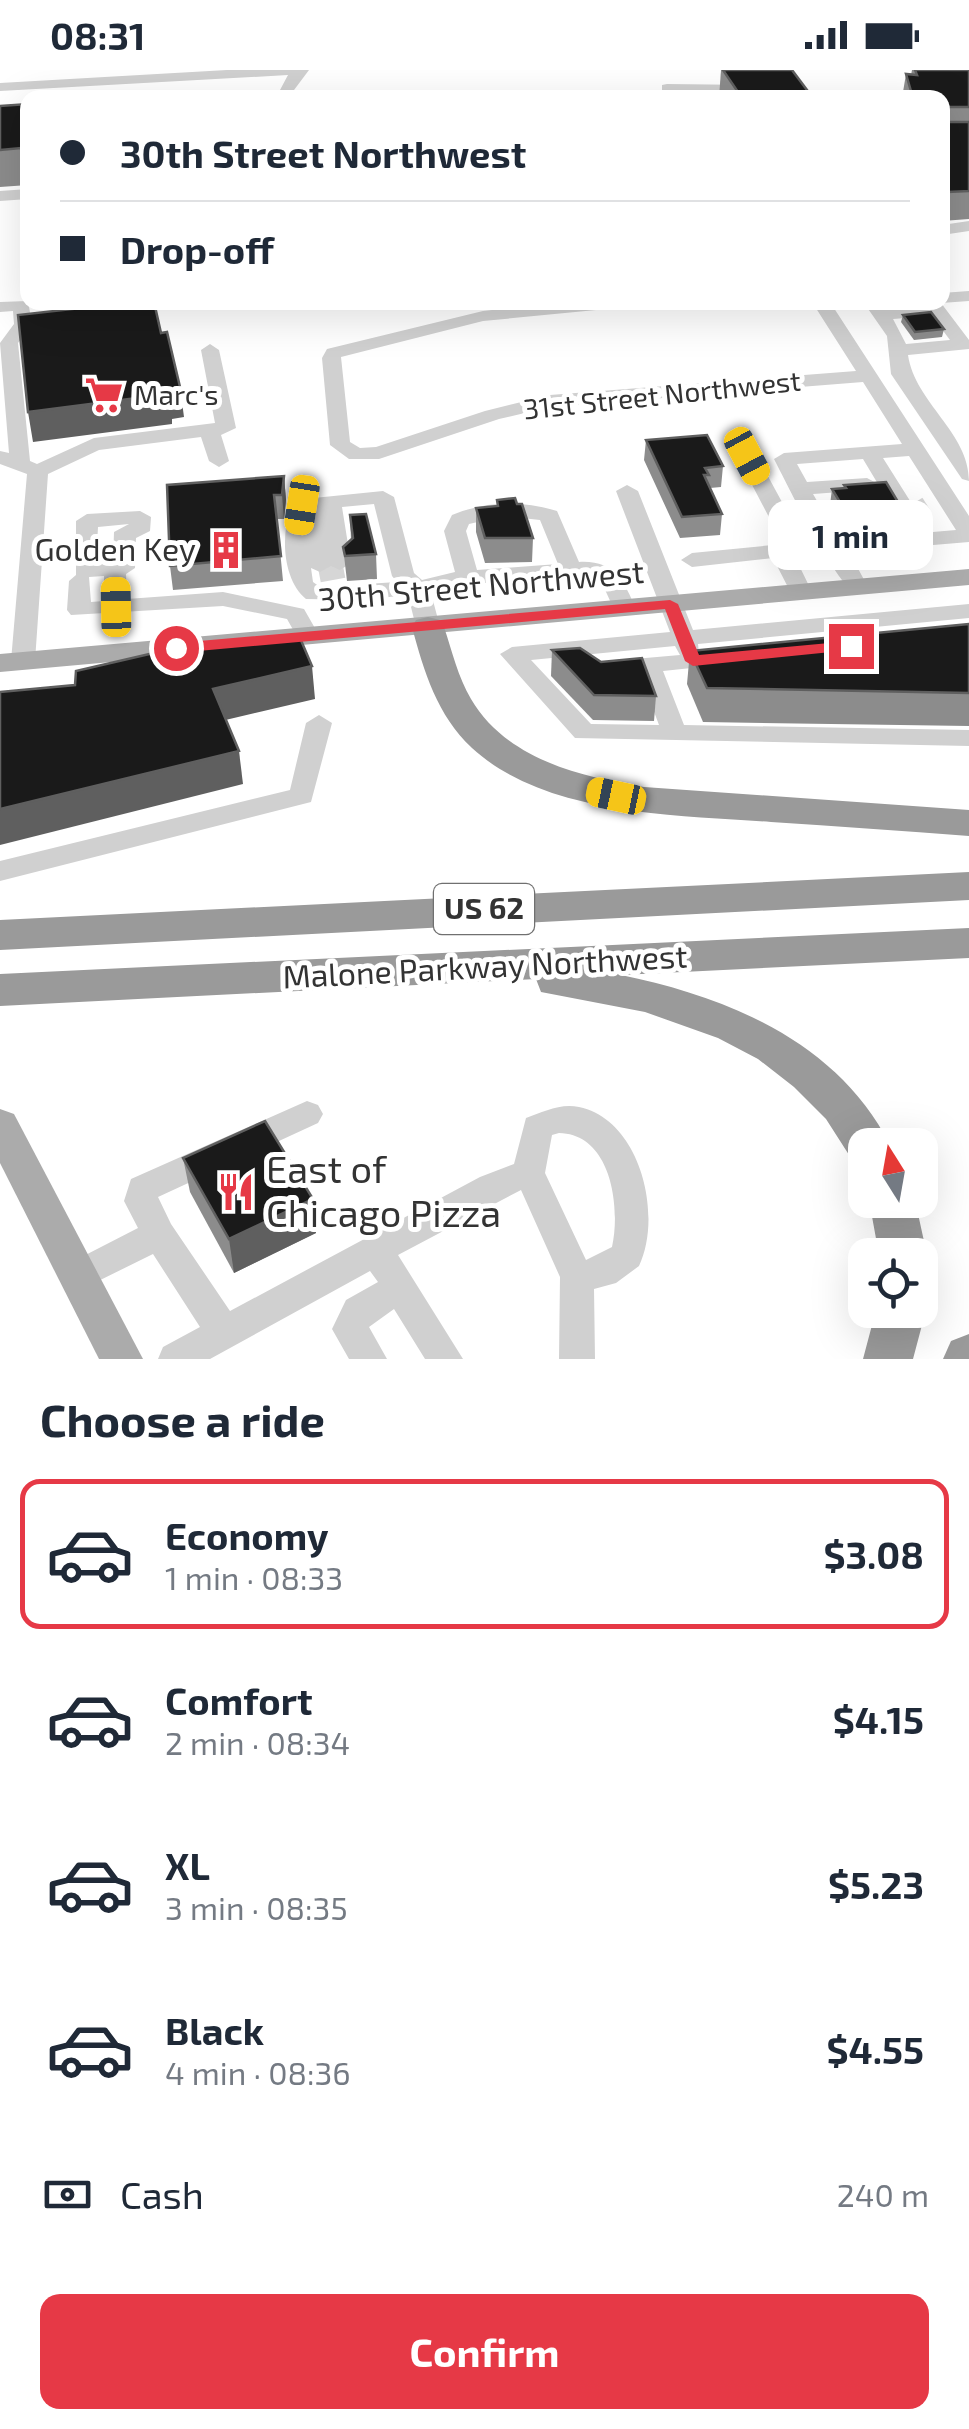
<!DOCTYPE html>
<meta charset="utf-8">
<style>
body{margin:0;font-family:"Exo 2",sans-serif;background:#f6f6f7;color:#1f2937;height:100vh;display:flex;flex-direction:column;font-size:38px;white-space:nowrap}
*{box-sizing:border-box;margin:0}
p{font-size:32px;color:#747a83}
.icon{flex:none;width:55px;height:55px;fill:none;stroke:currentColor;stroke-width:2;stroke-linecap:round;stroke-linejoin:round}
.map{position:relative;height:1289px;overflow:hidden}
.panel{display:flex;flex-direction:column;background:#fff;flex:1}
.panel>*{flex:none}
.guide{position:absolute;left:20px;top:20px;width:930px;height:220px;border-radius:20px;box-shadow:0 10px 40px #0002;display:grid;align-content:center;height:220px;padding:0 40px;background:#fff}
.needle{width:65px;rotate:349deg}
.tools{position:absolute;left:848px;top:1058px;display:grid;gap:20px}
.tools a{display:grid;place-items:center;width:90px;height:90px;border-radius:20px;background:#fff;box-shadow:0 10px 40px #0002;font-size:50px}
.end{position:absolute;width:45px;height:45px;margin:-22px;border:12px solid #e63946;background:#fff;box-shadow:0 0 0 5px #fff}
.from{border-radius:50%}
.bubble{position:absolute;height:70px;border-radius:20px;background:#fff;box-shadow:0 10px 40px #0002;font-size:32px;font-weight:700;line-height:70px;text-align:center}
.car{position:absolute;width:30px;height:60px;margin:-30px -15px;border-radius:12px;box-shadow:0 0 8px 2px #0007;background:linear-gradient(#f5c518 24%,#345 0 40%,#f5c518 0 76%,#345 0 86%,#f5c518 0)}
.guide b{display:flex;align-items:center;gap:35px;height:95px;font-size:38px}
.guide b+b{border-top:2px solid #e0e1e3}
.guide i{width:25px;height:25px;background:#1f2937}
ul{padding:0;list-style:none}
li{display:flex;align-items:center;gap:30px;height:150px;margin:0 20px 15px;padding:0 20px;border:5px solid transparent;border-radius:20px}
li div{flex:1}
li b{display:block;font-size:38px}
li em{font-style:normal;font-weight:700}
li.on{border-color:#e63946}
li>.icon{width:90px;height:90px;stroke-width:1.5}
h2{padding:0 40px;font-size:45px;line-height:120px}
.pay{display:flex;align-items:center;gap:25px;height:110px;padding:0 40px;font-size:38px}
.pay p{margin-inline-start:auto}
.action{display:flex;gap:20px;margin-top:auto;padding:20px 40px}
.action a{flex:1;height:115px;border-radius:20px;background:#e63946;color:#fff;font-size:40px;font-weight:700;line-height:115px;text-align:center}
.status{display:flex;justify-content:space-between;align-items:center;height:70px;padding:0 50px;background:#fff;direction:ltr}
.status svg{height:28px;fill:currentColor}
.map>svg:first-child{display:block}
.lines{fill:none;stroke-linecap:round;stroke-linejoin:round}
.minor-tunnel-far1{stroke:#d6d6d6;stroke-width:20;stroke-dasharray:20 10;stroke-linecap:butt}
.minor-tunnel{stroke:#d6d6d6;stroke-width:25;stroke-dasharray:25 12;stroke-linecap:butt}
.minor{fill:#d0d0d0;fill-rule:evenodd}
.major{fill:#ababab;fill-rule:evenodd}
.highway{fill:#9a9a9a;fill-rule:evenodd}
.wall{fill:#8c8c8c}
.shaded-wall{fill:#5f5f5f}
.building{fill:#1a1a1a;stroke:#5f5f5f;stroke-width:2.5}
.route{fill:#e63946}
.labels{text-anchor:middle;stroke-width:10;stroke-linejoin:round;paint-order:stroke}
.far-poi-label{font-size:28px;fill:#333;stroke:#fff;text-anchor:start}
.far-street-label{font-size:28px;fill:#333;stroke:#fff}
.shield{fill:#fff;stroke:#707070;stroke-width:2.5}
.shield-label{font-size:30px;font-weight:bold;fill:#333}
.poi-label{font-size:32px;fill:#333;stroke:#fff;text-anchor:end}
.street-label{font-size:32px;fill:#333;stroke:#fff}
.near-poi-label{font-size:38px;fill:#333;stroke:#fff;text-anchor:start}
</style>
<div class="status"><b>08:31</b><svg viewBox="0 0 49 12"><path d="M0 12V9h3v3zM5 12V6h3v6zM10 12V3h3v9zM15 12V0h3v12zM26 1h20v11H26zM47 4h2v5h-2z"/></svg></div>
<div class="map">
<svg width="969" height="1289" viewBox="0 0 969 1289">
<rect width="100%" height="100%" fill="#fff"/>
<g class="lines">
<path class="minor-tunnel-far1" d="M914,433L921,444"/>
<path class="minor-tunnel" d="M330,494L333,510"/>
<g class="minor">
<path d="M227,0H309L288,28H268L280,20L288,5L0,21V13Z"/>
<path d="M667,14L752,15L759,19L752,23L662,21V15Z"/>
<path d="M28,119V129L0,131V121Z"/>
<path d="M969,151V161L942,165V155Z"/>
<path d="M969,221V231L941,233L969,270V279L908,285C915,333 969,362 969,411L962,409L891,304L887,266L864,233L882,232L886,238L924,235L922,232H942V223ZM932,246L950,270L906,274L893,249Z"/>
<path d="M28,231L32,254L18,273L30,391L37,394L94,368L215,353L201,280L210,274L219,280L236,358L221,365L229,391L219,397L209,391L201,367L99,380L48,404L35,591L23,598L11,591L27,404L0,394V381L9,383L0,273L14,254L13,241L0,242V232Z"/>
<path d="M566,232H636L627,237L483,251L341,287L350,372L360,378L376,377L485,341L550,325L856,301L812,232H830L969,446V472L849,482L868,517L857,524C838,519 786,412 774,389L784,383L902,374L863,312L550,337L499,349L379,389H349L330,375L322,288L327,279L483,241ZM909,386L956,460L840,470L813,424L867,420L878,414L867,408L807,412L797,394L863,389L893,439L901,440L912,434L883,388Z"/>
<path d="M747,380L757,386L808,480L795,487L812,522L809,527H793L773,488L692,497L681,490L692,483L783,474L737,386Z"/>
<path d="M627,415L638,421L693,560L969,534V548L698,574L699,583L720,581L732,588L720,595L663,601L684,655L969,660V676L575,668L500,584L512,577L670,562L616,421ZM675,576L680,585L611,591L599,599L611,607L640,604L659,655L591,654L531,590Z"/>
<path d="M383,421L394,427L414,503L422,510L455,502L444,461L452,445C486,431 522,430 557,441L579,492C614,490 624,511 636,539L632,544H616L602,513L587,505L459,515L431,523L440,557L428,564L416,557L408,525L361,530L306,529C281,508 280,459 294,430ZM374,434L392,506L397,512L320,517L313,512L311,498L320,502L331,496L340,500L351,493L342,437ZM504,446L540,450L558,494L477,500L466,461L469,454Z"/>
<path d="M140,441L151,447L150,461L136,468L135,498L126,504L127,529L223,522L304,539L320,567L316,572H300L287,549L223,536L71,545L67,540L69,511L76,505V451L87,444ZM129,454L114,462L113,492L96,493L98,457ZM104,506V531L91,532L89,507Z"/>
<path d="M319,645L332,653L311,732L0,811V791L290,720L306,653Z"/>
<path d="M307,1031L318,1035L323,1044L318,1053L158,1127L171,1154L230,1241L480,1107L514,1094L526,1048C543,1042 560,1033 579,1037C641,1050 663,1146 639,1196L616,1213L594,1219L595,1289H559L560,1207L521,1120L398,1185L463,1289H425L394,1239L369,1257L387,1289H349L332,1259L346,1230L378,1212L370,1201L210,1289H158L163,1277L200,1257L153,1184L78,1221L66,1217L61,1206L66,1195L138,1158L124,1131L131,1109ZM559,1063C611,1064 621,1136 612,1177L586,1190L545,1103L552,1065Z"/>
</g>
<g class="major">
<path d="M969,499V515L0,602V584Z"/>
<path d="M0,1039L14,1044L143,1289H99L0,1093Z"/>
</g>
<g class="highway">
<path d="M428,547L440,550L444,557C452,581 458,607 471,629C506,689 581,707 644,717L969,740V766C903,761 837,756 771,752C677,745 546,746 472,678C437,645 424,602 412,557L416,550Z"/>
<path d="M969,802V830L0,880V850Z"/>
<path d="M969,858V888L621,905C728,927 838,972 890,1075H865V1093L851,1088L826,1049L794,1017L758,989L718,968L645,942L541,922L536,909L0,936V904Z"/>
<path d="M869,1130H915L927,1185L920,1200V1185H879Z"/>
<path d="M920,1228L926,1240L913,1289H863L876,1240H920Z"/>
<path d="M969,1264V1289H943L951,1271Z"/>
</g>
</g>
<g class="wall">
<path d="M721,0H792L813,28H719Z"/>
<path d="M912,0H969V149L942,151V28H902L906,4L911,5Z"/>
<path d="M28,34V115L0,117V36Z"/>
<path d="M903,245L944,259L942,267L914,270L901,252Z"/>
<path d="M646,370L723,396L721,417L710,418L722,444L720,465L680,468L644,390Z"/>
<path d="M284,406L286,430L284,449H277L283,511L173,520L170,496Z"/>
<path d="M844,415L901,437L897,461L842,466L829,443L832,419L844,418Z"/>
<path d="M497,430L533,468L532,492L485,493L476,462V438L497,436Z"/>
<path d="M350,445L376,484L377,509L347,511L343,477L351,470Z"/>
<path d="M969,554V656L703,652L687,614L690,581Z"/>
<path d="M552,580L601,592L656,626L654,651L593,650L551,606Z"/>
<path d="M183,1088L316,1163L234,1203L190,1122Z"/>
</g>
<g class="shaded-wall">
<path d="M180,317L184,347L172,349V354L33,372L28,342Z"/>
<path d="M284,406L286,430L284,449L282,425Z"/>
<path d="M312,596L315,629L217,652L213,619Z"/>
<path d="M239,681L243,714L0,775V739Z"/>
<path d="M313,1129L316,1163L234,1203L229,1169Z"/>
</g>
<g class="building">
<path d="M723,0H792L813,28H742Z"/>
<path d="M915,0H969V37H944V52H969V121L947,122L942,127V28H913L906,4L917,5Z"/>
<path d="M28,34V83L25,84L21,78L0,80V36Z"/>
<path d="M135,232H154L161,263L167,262L180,317L167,319L168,324L28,342L18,245Z"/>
<path d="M931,242L944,259L915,262L903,245Z"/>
<path d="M707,365L723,396L705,398L709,405H704L722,444L682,447L646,370Z"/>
<path d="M284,406L282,425H274L281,486L170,496L167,415Z"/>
<path d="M886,412L901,437L846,442L832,419L846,418L844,415Z"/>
<path d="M515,428L517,434H522L533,468H485L476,438L498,436L497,430Z"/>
<path d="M366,444L376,484L345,486L343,477L353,468L350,445Z"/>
<path d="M969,554V623L707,618L690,581Z"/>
<path d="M300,568L312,596L213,619L239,681L0,739V622L75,615L76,601L171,579Z"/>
<path d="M580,578L601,592L642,588L656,626L594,625L552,580Z"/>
<path d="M265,1051L313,1129L229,1169L183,1088Z"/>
</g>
<path class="route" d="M670,530L678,534L699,585L851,571L858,576L851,580L693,596L685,591L665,539L176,583L168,578L176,573Z"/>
<defs>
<g id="supermarket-bare" transform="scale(3)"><path d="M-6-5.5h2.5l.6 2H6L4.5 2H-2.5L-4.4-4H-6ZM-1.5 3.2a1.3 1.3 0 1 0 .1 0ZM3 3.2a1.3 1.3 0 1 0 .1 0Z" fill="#e63946" stroke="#fff" stroke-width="2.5" paint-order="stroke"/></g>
<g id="building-bare" transform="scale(3)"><path d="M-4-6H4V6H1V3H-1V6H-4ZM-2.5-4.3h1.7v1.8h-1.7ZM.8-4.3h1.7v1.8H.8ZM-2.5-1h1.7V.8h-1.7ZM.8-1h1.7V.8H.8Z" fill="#e63946" stroke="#fff" stroke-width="2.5" paint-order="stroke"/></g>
<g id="restaurant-bare" transform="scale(3)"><path d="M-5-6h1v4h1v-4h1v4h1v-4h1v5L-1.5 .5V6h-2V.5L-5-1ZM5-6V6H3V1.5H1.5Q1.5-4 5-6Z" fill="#e63946" stroke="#fff" stroke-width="2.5" paint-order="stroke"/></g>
</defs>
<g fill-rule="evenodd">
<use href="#supermarket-bare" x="104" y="325"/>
<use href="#building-bare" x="226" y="480"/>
<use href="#restaurant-bare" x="236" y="1122"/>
</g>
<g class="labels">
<g class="far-poi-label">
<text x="134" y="335">Marc's</text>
</g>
<g class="far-street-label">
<text transform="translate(662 325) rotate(-6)" y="10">31st Street Northwest</text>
</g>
<rect class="shield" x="434" y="814" width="100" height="50" rx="8"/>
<g class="shield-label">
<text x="484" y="849">US 62</text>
</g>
<g class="poi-label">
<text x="196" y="491">Golden Key</text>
</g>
<g class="street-label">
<text transform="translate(481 516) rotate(-5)" y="11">30th Street Northwest</text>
<text transform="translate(485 897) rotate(-3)" y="11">Malone Parkway Northwest</text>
</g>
<g class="near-poi-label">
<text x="266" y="1113">East of<tspan x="266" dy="44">Chicago Pizza</tspan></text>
</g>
</g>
</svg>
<div class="tools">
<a><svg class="needle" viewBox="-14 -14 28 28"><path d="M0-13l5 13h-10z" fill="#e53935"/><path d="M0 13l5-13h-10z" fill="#747a83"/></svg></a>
<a><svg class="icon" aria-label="locate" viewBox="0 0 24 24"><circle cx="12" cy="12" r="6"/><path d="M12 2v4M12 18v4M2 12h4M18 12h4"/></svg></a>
</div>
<i class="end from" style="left:176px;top:578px"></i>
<i class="end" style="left:851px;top:576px"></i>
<div class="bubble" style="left:768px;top:430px;width:165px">1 min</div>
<i class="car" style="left:747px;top:386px;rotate:152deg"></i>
<i class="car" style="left:302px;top:435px;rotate:189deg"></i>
<i class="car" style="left:116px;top:537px;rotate:359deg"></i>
<i class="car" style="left:616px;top:726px;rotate:282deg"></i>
<div class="guide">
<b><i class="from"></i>30th Street Northwest</b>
<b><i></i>Drop-off</b>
</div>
</div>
<section class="panel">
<h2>Choose a ride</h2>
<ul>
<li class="on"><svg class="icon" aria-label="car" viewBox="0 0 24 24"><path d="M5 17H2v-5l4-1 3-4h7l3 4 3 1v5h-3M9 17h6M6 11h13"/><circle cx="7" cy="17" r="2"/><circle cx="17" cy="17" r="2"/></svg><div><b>Economy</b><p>1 min · 08:33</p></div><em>$3.08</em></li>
<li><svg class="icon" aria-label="car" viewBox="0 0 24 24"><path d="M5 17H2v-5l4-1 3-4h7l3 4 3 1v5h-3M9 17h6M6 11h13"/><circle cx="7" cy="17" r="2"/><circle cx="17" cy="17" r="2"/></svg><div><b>Comfort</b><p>2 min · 08:34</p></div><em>$4.15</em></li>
<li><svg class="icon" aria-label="car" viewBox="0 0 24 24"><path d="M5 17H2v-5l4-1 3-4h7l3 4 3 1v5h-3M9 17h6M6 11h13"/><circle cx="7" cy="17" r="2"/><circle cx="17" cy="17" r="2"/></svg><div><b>XL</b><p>3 min · 08:35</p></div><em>$5.23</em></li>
<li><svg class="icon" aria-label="car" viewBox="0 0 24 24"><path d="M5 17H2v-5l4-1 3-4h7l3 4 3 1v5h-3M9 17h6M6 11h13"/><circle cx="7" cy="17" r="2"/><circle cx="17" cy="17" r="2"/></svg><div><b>Black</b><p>4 min · 08:36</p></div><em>$4.55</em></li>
</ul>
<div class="pay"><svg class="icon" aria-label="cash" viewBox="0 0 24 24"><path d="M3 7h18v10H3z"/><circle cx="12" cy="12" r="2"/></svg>Cash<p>240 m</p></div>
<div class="action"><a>Confirm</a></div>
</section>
